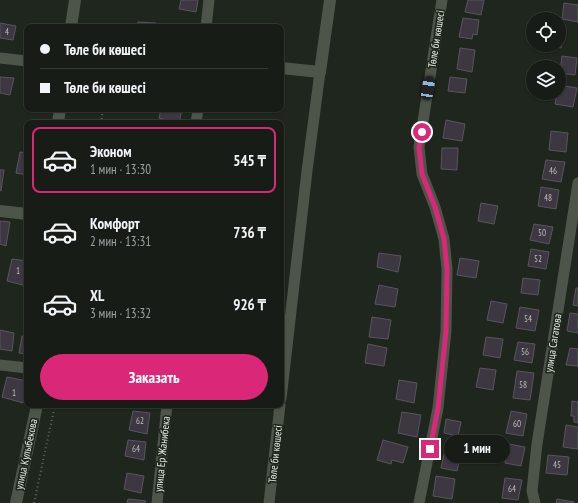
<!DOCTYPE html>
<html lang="ru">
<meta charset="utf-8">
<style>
body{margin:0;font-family:"PT Sans Narrow",sans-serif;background:#242923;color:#f1f3f6;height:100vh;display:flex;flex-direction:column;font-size:15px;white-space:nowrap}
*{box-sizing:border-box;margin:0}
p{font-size:13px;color:#9ea1a1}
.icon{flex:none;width:22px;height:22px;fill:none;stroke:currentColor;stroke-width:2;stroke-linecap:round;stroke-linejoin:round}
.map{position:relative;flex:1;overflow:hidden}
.side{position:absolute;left:24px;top:120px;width:260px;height:288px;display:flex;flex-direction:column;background:#171c16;border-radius:8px;box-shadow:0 1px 3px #0004,0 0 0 1px #363a35}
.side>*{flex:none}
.top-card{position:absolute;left:24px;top:24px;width:260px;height:88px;border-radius:8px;box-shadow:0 1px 3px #0004,0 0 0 1px #363a35;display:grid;align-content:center;height:88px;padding:0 16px;background:#171c16}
.buttons{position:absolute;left:526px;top:12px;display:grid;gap:8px}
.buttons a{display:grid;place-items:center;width:40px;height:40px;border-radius:50%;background:#171c16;box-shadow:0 1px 3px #0004,0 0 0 1px #363a35;font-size:20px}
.end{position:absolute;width:18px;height:18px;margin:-9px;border:5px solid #db2777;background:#fff;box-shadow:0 0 0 2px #fff}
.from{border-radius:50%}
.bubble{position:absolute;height:28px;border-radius:14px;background:#171c16;box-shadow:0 1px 3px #0004,0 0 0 1px #363a35;font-size:13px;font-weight:600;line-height:28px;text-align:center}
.car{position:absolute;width:12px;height:24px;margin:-12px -6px;border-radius:5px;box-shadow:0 0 3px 1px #0007;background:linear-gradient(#222 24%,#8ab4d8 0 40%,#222 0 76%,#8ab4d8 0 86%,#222 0)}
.top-card b{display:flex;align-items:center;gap:14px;height:38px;font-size:15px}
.top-card b+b{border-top:1px solid #363a35}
.top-card i{width:10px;height:10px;background:#f1f3f6}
ul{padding:7px 0 0;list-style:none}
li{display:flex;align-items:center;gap:12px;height:66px;margin:0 8px 6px;padding:0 8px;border:2px solid transparent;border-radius:8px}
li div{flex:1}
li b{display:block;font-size:15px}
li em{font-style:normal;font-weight:600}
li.selected{border-color:#db2777}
li>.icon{width:36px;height:36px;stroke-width:1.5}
.cta{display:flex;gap:8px;margin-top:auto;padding:8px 16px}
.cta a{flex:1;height:46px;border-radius:24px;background:#db2777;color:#fff;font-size:16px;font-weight:600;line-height:46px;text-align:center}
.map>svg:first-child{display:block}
.building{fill:#3d3741;stroke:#5a545e}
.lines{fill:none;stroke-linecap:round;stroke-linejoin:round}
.path{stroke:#636961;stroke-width:2;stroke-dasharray:1 3;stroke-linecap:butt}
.street{stroke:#4d554b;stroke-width:11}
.secondary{stroke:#4d554b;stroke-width:12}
.route{stroke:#db2777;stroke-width:5}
.labels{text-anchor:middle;stroke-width:3.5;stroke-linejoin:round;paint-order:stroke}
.number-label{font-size:9px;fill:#bcbfbd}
.street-label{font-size:11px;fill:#e7ece6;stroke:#1f261d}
</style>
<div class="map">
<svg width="578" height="503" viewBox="0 0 578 503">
<rect width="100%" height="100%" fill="#1f261d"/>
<g class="building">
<path d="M181,0H198L196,12L179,9Z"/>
<path d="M468,0H484L481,15L465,12Z"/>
<path d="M564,3L578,5V22L562,19Z"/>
<path d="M463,18L479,20L477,35L473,34L472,39L459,37Z"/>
<path d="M138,22L156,23V27H138Z"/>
<path d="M0,23L16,26L13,40L0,38Z"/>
<path d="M559,28L565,29L561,48L547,45H559Z"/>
<path d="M460,48L475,50L472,72L457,69Z"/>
<path d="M562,56L577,58L575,75L560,73Z"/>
<path d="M0,77L14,78L10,95L0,93Z"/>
<path d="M450,77L467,79L465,93L448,91Z"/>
<path d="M559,85L577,88L573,107L555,104L557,93H559Z"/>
<path d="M161,109H182L179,123L159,118Z"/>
<path d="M446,120L465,124L462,141L443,138Z"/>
<path d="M551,131L568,133L566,152L549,150Z"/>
<path d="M442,148H458L457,170L441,169Z"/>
<path d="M20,152L27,153V175L16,173Z"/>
<path d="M546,160L565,162L561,182L542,179Z"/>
<path d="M0,170H4L1,191L0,190Z"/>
<path d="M541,187L559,190L556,209L538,206Z"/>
<path d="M481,203L498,206L494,224L478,221Z"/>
<path d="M0,221L10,222L6,246L0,244Z"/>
<path d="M534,224L553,227L549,244L530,240Z"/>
<path d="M531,249L549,252L546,269L528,266Z"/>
<path d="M379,253L401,256L398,272L377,267Z"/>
<path d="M460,258L479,261L476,278L457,275Z"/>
<path d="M12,259L27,261V286L7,281Z"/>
<path d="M523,278L540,280L538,295L521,293Z"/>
<path d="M379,285L398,289L395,307L375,304Z"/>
<path d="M576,288H578V306L573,305Z"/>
<path d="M491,301L507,304L503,323L487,320Z"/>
<path d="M520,307L539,310L535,331L516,328Z"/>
<path d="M570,313L578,314V333L567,331Z"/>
<path d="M372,317L391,320L388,339L369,337Z"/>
<path d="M0,330L14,333L12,351L0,349Z"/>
<path d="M22,336H27V354L19,353Z"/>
<path d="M486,337L503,339L500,358L483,355Z"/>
<path d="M518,342L535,344L532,363L514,360Z"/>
<path d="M368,344L387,348L384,366L365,363Z"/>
<path d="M570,348L578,349V366L566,365Z"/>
<path d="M480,368L496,370L493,390L476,387Z"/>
<path d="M517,371L534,373L530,400L513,398Z"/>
<path d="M7,377L27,381V388L23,403L2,397Z"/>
<path d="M399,380L417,383L414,403L396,399Z"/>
<path d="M572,401L578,402V423L574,422V416H571Z"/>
<path d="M133,411L150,413L147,434L129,430Z"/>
<path d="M511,411L527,414L523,436L506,433Z"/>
<path d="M402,412L421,415L417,437L398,433Z"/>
<path d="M446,419L461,422L458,436L444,433Z"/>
<path d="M566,425L578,427V449L563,447Z"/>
<path d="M128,440L146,442L144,460L125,456Z"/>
<path d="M383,440L408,447L403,463L392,460L391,464L377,460Z"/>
<path d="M509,444L525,447L521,466L505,463Z"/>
<path d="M445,450L461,453L457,471L441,468Z"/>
<path d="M548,455L569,457L567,475L546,473Z"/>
<path d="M127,473L144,476L141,493L124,489Z"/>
<path d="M436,476L455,479L452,499L433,496Z"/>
<path d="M505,478L522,480L518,500L502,498Z"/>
<path d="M128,499L146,501L145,503H127Z"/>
<path d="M557,499L574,502V503H556Z"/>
</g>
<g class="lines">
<g class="path">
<path d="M101,123L103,109"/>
<path d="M34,503L55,405"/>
</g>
<g class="street">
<path d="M206,27L209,0"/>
<path d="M0,58L27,61"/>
<path d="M196,123L198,109"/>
<path d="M0,365L27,368"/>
<path d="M281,399L307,171L320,72"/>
<path d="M157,503L167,405"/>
<path d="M269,503L280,405"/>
<path d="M419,503L438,408L446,331L447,269L444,239L435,207L422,174L419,147L442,0"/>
<path d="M535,503L532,491L537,444L578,183"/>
</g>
<g class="secondary">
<path d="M71,27L75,0"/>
<path d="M281,68L320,72L330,0"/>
<path d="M58,123L60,109"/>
<path d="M0,211L27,214"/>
<path d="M16,503L37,405"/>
</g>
</g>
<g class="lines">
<path class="route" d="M422,132L419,147L422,174L435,207L444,239L447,269L446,331L438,408L430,449"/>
</g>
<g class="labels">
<g class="number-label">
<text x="7" y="35">4</text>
<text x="553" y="174">46</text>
<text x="548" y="201">48</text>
<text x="542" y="236">50</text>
<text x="538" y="262">52</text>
<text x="18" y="274">1</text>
<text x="528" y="322">54</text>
<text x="525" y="355">56</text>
<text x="523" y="388">58</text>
<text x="14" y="396">1</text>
<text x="140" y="424">62</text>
<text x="517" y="427">60</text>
<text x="136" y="452">64</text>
<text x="557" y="468">45</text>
<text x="512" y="492">64</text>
</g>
<g class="street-label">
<text transform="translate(436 39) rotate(-81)" y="4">Төле би көшесі</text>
<text transform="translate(553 343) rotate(-81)" y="4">улица Сагатова</text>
<text transform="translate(26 454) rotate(-78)" y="4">улица Кулыбекова</text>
<text transform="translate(162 454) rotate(-84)" y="4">улица Ер Жанибека</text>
<text transform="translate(275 454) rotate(-84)" y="4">Төле би көшесі</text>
</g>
</g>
</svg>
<div class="buttons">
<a><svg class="icon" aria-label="locate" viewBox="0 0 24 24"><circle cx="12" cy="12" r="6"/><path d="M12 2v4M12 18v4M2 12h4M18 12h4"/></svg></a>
<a><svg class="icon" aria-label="layers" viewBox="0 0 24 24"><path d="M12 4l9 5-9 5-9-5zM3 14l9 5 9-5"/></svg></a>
</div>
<i class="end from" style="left:422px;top:132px"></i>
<i class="end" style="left:430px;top:449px"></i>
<div class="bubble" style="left:444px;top:435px;width:66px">1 мин</div>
<i class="car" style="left:428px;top:88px;rotate:9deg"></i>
<div class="top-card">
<b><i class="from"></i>Төле би көшесі</b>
<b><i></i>Төле би көшесі</b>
</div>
<section class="side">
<ul>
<li class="selected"><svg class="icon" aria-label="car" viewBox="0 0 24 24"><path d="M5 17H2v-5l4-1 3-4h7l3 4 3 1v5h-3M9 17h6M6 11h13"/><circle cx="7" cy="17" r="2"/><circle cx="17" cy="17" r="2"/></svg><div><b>Эконом</b><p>1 мин · 13:30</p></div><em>545 ₸</em></li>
<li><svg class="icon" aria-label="car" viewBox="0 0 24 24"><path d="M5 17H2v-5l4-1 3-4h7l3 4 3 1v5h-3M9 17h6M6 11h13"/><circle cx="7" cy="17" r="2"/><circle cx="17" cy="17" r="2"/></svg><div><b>Комфорт</b><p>2 мин · 13:31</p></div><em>736 ₸</em></li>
<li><svg class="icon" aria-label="car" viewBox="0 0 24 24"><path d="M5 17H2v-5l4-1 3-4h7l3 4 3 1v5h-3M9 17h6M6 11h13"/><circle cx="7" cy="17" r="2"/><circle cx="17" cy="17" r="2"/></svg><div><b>XL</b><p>3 мин · 13:32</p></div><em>926 ₸</em></li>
</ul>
<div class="cta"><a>Заказать</a></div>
</section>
</div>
